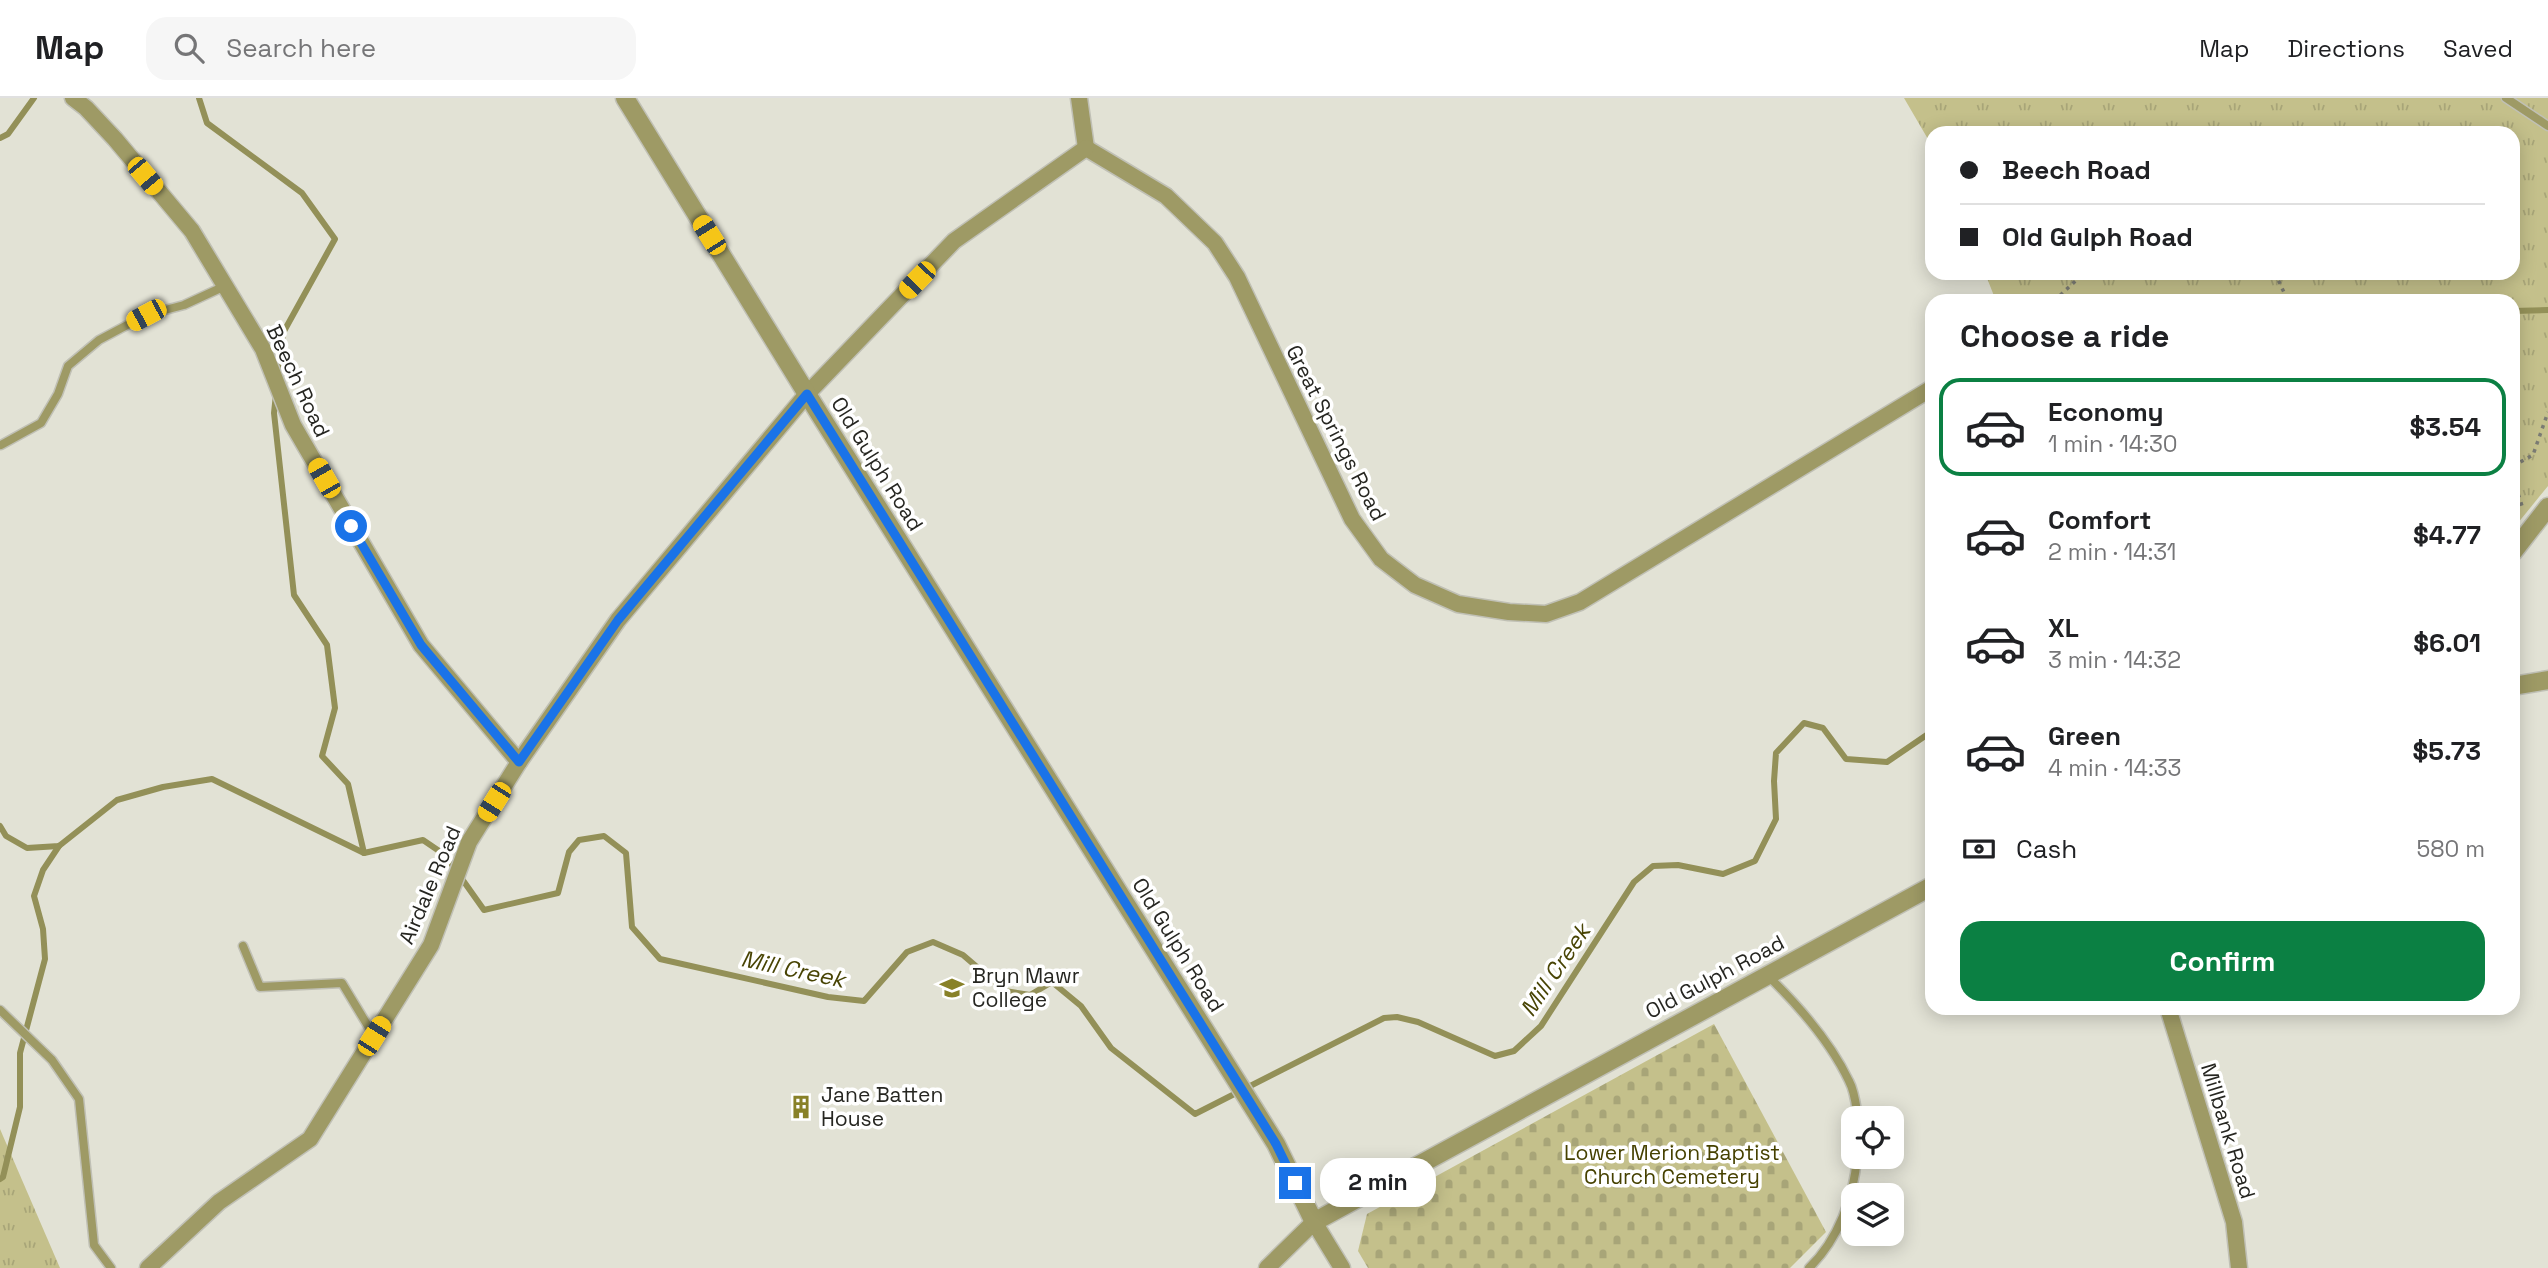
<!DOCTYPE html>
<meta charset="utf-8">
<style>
body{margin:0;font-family:"Space Grotesk",sans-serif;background:#f6f6f6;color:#202124;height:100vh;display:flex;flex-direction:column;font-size:26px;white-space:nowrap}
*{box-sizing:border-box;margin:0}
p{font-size:23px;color:#757577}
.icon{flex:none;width:38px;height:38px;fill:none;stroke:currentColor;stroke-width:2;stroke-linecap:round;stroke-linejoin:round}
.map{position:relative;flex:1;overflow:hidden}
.details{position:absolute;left:1925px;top:196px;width:595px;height:721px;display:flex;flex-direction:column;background:#fff;border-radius:21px;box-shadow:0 4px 18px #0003}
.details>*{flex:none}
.guide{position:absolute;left:1925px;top:28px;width:595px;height:154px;border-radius:21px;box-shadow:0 4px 18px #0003;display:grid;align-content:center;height:154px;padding:0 35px;background:#fff}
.tools{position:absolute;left:1841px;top:1008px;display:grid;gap:14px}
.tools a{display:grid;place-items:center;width:63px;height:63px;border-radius:14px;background:#fff;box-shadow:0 4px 18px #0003;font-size:35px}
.end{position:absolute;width:32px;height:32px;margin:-16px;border:9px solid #1a73e8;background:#fff;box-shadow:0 0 0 4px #fff}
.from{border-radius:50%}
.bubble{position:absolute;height:49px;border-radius:21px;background:#fff;box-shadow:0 4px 18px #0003;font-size:23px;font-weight:700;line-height:49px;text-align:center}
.car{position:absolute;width:21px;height:42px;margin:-21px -10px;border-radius:9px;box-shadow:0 0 5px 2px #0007;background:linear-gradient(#f5c518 24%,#345 0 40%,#f5c518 0 76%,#345 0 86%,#f5c518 0)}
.guide b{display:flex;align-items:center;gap:24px;height:66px;font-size:26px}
.guide b+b{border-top:2px solid #e0e0e0}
.guide i{width:18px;height:18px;background:#202124}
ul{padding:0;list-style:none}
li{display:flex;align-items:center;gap:21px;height:98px;margin:0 14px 10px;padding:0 21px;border:4px solid transparent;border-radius:21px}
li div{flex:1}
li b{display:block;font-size:26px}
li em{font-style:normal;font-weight:700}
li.selected{border-color:#0b8043}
li>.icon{width:63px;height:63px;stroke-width:1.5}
h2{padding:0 35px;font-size:32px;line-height:84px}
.pay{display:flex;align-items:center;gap:18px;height:77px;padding:0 35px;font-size:26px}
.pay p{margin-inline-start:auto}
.action{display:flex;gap:14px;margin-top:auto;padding:14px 35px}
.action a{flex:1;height:80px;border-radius:21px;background:#0b8043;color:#fff;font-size:28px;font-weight:700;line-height:80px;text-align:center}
header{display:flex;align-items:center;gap:42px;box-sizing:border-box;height:98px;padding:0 35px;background:#fff;border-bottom:2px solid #e0e0e0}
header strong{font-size:33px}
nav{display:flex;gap:38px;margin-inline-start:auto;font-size:24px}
.search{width:490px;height:63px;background:#f6f6f6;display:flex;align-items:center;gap:18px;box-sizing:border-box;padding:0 24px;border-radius:21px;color:#757577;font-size:26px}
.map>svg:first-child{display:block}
.cemetery{fill:url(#cemetery-stones)}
.park{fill:url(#park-tufts)}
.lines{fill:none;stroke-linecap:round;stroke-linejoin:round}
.stream{stroke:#939058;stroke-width:6}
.service-casing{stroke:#c0c0b5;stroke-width:11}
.minor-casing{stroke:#c0c0b5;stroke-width:19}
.tertiary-casing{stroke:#c0c0b5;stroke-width:21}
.path{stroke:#7b7b73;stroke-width:3.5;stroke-dasharray:3.5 5;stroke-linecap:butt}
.service{stroke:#9e9a65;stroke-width:8}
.minor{stroke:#9e9a65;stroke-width:16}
.tertiary{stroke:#9e9a65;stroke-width:18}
.route{stroke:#1a73e8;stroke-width:9}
.labels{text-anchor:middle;stroke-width:7;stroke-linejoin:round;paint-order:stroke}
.street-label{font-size:21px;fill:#262621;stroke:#fff}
.poi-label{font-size:21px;fill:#262621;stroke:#fff;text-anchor:start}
.park-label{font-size:21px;fill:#464100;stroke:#fff}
.water-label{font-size:23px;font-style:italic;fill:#484404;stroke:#fff}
</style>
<header>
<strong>Map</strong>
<div class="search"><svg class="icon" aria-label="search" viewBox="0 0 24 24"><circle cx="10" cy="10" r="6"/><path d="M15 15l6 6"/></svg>Search here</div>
<nav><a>Map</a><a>Directions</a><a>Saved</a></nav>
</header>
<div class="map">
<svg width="2548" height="1170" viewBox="0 0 2548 1170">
<defs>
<pattern id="cemetery-stones" width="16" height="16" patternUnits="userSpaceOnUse" patternTransform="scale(1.75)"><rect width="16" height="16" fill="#c4c08b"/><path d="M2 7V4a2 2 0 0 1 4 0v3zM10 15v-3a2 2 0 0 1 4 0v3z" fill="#a8a578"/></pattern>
<pattern id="park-tufts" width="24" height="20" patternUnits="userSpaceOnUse" patternTransform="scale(1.75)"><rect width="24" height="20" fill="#c4c08b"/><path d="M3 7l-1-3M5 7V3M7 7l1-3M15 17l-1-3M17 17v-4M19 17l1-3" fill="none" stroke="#a8a578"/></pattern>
</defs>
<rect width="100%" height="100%" fill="#e2e2d5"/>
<path class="cemetery" d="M1714,926L1826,1134L1790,1170H1368L1358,1153L1367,1116Z"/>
<g class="park">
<path d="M1904,0H2548V388L2513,431V203H1996L1985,175H2513V35H1932V48Z"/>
<path d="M0,1031L60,1170H0Z"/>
</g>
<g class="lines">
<g class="stream">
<path d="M199,0L207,25L302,95L335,141L283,235L278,278"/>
<path d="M0,40L8,36L34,0"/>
<path d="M2513,213L2548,212"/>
<path d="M276,296L274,315L294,497L327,547L335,610L322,658L348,686L364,755"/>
<path d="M0,728L6,738L27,750L59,748L117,702L163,689L212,681L364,755L423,742L445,757L484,812L558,795L569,754L579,742L604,738L626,755L632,829L660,861L828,899L864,903L907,854L933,844L963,857L1005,893L1030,897L1052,884L1081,908L1111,950L1195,1016L1384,920L1397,919L1418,924L1495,958L1514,953L1541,928L1634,784L1653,768L1678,767L1723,776L1755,763L1776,721L1774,683L1776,655L1804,625L1823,630L1846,661L1887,664L1931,634L1932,628"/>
<path d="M0,1081L3,1079L20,1009V955L45,861L43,831L34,798L43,772L59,748"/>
</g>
<g class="service-casing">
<g id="service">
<path d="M2506,0L2548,28"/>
<path d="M1,347L41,325L58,296L68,268L99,242L146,217L184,207L225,188"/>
<path d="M243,848L260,889L342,885L374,938"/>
<path d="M1768,878C1800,909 1830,943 1849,983C1855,994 1856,1008 1858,1020"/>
<path d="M0,912L52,962L79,1001L94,1147L111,1170"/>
<path d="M1809,1170C1838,1142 1854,1099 1857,1059"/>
</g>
</g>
<g class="minor-casing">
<g id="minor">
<path d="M73,0L86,10L115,41L192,133L263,251L293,327L421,547L519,664"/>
<path d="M1079,0L1086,50"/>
<path d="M1086,50L1166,98L1215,145L1237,179L1352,421L1381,461L1415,487L1458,506L1509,514L1546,516L1580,504L1932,290"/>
<path d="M2168,910L2234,1124L2239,1170"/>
<path d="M148,1170L219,1104L310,1041L431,847L469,744L519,664L618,522L807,296L954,143L1086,50"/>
<path d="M1267,1170L1314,1124L1342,1170"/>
</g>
</g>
<g class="tertiary-casing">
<g id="tertiary">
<path d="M625,0L807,296L1276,1046L1314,1124L1932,788"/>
<path d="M2513,454L2548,409"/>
<path d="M2513,588L2548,582"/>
</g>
</g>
<g class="path">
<path d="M2275,175L2288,203"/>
<path d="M2054,203L2084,175"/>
<path d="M2513,368L2533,357L2548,314"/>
<path d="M2513,380L2523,411"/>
</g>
<use href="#service" class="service"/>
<use href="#minor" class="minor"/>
<use href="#tertiary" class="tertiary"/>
</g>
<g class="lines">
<path class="route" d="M351,428L421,547L519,664L618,522L807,296L1276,1046L1295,1085"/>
</g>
<defs>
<g id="university-bare" transform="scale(1.89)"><path d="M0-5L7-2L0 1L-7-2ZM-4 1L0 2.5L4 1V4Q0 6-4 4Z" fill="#888128" stroke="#fff" stroke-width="2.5" paint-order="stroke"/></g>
<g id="building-bare" transform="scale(1.89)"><path d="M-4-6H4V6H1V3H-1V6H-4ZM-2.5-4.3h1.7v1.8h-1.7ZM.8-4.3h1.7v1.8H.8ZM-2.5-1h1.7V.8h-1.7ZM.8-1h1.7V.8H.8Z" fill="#888128" stroke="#fff" stroke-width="2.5" paint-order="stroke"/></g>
</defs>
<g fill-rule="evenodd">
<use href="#university-bare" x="952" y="890"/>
<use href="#building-bare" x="801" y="1009"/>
</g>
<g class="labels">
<g class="street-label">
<text transform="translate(298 283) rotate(65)" y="7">Beech Road</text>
<text transform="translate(1336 335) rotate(63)" y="7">Great Springs Road</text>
<text transform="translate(877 366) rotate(58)" y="7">Old Gulph Road</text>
<text transform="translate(430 787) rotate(-67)" y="7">Airdale Road</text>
<text transform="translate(1178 847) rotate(58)" y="7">Old Gulph Road</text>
<text transform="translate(1715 879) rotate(-28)" y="7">Old Gulph Road</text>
<text transform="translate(2228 1033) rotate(73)" y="7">Millbank Road</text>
</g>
<g class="poi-label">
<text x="972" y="885">Bryn Mawr<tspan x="972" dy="24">College</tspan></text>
<text x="821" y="1004">Jane Batten<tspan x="821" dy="24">House</tspan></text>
</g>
<g class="park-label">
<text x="1672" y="1062">Lower Merion Baptist<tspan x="1672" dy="24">Church Cemetery</tspan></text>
</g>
<g class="water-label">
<text transform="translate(793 871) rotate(12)" y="8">Mill Creek</text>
<text transform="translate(1555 872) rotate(-56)" y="8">Mill Creek</text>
</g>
</g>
</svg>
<div class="tools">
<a><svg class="icon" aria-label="locate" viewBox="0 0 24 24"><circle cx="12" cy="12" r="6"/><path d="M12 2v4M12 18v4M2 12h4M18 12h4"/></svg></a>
<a><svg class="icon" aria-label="layers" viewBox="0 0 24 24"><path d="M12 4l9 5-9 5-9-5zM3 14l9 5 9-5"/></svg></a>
</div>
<i class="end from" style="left:351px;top:428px"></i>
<i class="end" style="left:1295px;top:1085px"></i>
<div class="bubble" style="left:1320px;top:1060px;width:116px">2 min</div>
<i class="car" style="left:145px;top:78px;rotate:140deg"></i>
<i class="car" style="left:709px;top:137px;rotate:328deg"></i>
<i class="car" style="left:917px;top:182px;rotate:224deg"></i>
<i class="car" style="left:146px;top:217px;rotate:242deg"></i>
<i class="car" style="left:324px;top:380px;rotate:330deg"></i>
<i class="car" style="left:494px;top:704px;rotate:212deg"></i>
<i class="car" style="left:374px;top:938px;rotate:32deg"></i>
<div class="guide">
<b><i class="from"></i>Beech Road</b>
<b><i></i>Old Gulph Road</b>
</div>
<section class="details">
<h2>Choose a ride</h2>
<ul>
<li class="selected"><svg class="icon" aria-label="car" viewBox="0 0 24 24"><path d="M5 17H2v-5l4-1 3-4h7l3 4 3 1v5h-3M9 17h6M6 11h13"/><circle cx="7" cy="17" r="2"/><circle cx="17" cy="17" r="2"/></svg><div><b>Economy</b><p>1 min · 14:30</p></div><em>$3.54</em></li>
<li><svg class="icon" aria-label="car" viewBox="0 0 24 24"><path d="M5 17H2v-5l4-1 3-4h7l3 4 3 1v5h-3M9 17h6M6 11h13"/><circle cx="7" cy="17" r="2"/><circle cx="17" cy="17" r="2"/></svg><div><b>Comfort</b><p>2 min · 14:31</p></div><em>$4.77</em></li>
<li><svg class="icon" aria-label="car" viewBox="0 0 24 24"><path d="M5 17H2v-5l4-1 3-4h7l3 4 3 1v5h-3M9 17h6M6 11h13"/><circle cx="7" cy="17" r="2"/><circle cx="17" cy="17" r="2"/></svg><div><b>XL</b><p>3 min · 14:32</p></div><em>$6.01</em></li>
<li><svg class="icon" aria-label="car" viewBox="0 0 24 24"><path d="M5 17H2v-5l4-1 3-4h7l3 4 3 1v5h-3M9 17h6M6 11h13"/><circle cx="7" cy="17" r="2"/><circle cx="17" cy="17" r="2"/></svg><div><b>Green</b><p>4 min · 14:33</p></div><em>$5.73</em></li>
</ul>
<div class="pay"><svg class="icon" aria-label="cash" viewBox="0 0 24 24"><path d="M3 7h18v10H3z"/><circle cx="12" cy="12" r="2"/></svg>Cash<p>580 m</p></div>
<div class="action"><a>Confirm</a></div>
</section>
</div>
